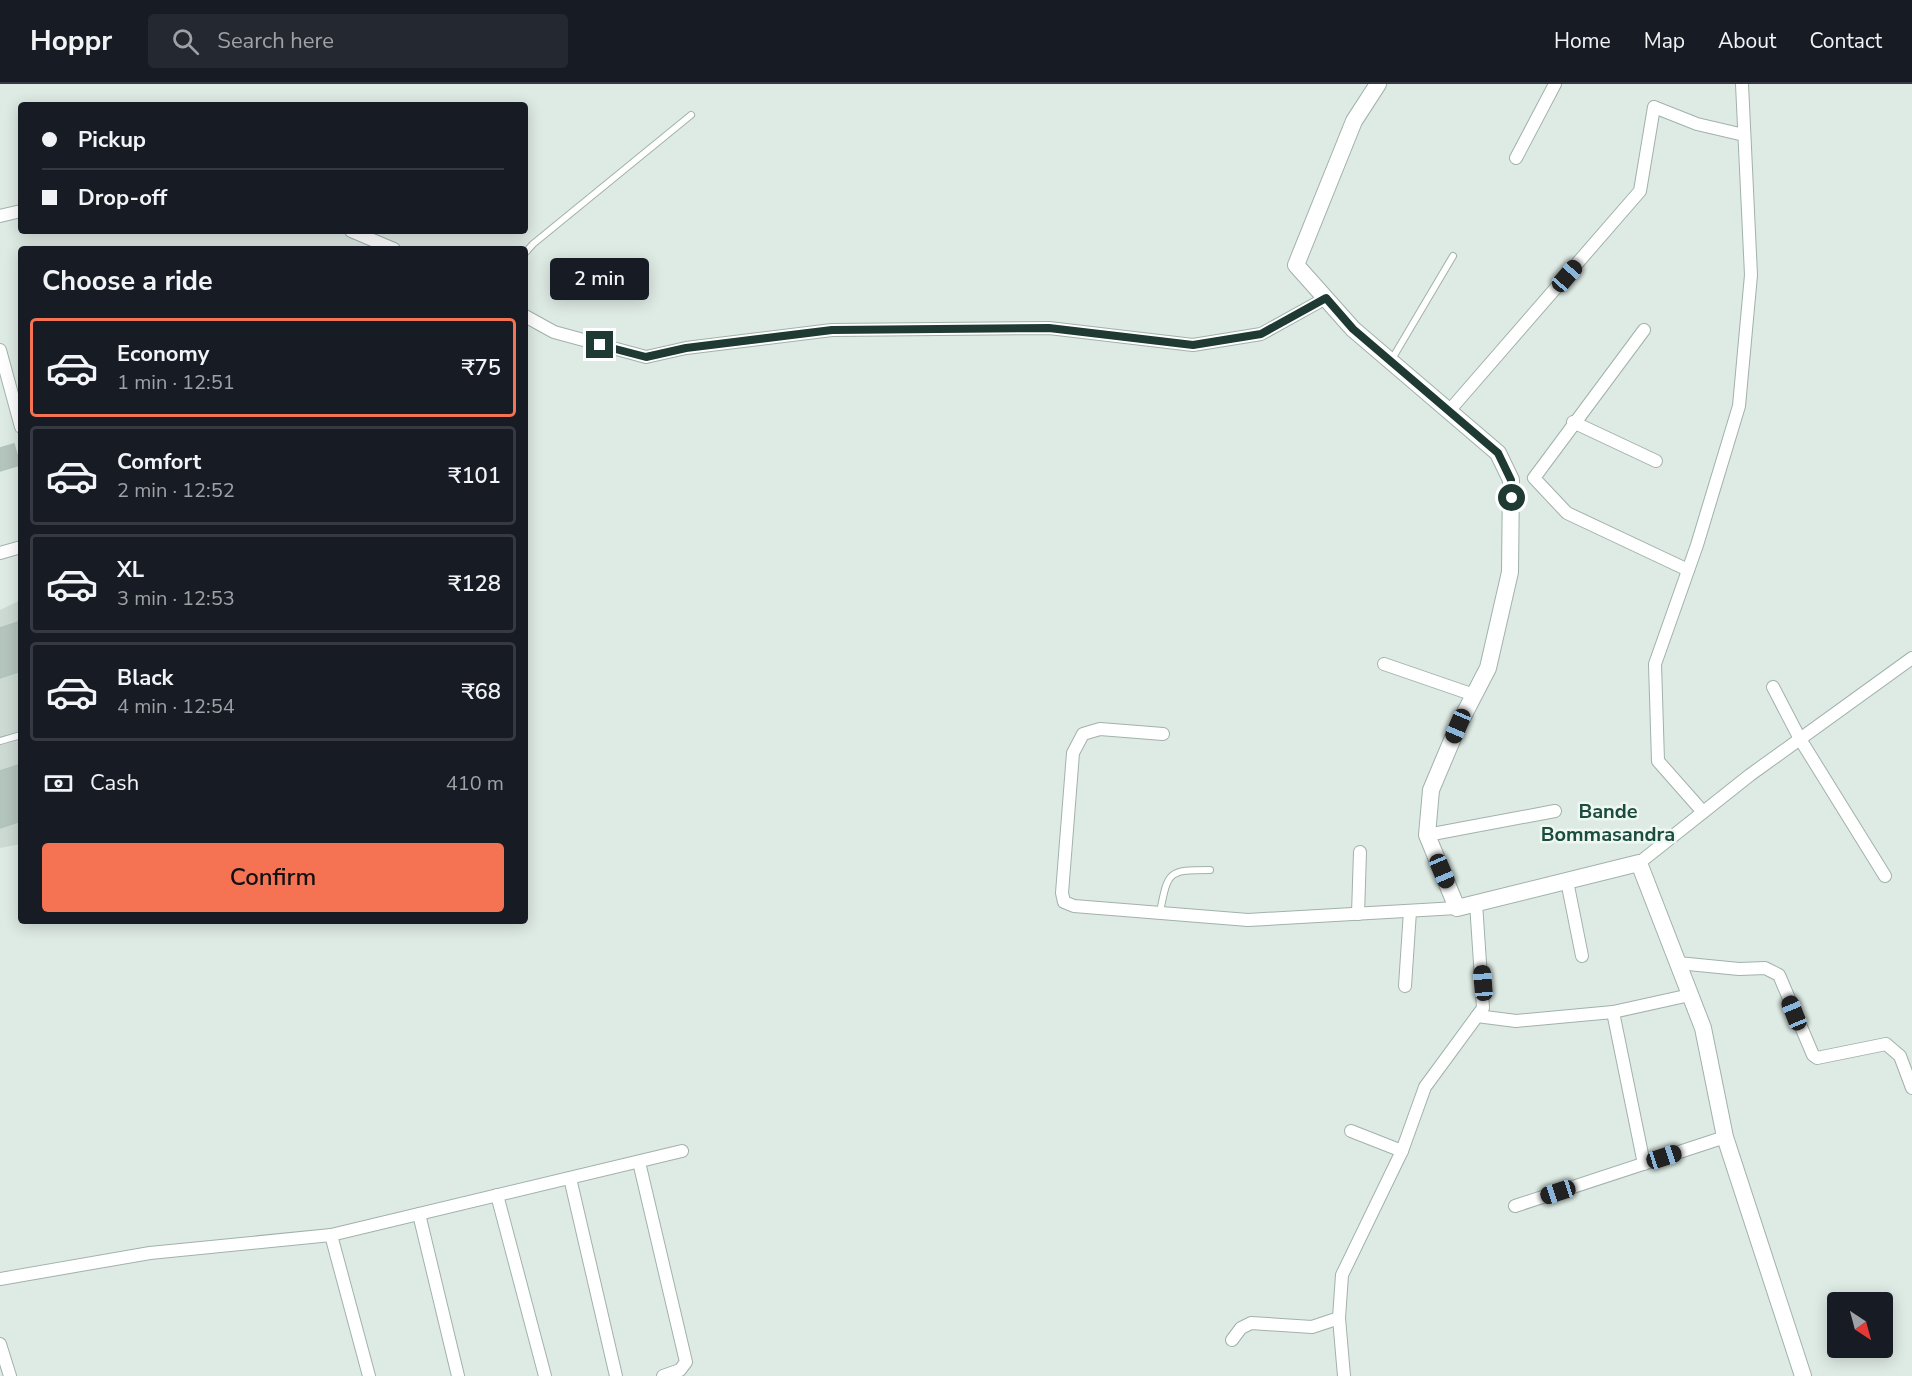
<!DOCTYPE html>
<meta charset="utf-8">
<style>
body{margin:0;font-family:"Nunito Sans",sans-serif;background:#242831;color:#f1f3f6;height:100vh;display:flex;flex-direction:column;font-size:22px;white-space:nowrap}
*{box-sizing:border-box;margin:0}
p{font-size:20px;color:#9ea1a6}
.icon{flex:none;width:33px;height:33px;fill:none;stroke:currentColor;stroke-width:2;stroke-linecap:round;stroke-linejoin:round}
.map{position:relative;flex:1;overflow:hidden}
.panel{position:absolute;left:18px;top:162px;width:510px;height:678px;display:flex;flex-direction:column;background:#171b24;border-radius:6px;box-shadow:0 3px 15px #0003}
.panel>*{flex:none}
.hud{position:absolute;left:18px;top:18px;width:510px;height:132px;border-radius:6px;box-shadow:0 3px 15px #0003;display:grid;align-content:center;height:132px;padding:0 24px;background:#171b24}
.needle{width:39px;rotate:144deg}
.controls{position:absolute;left:1827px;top:1208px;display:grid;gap:12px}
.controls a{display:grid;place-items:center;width:66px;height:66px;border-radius:6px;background:#171b24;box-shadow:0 3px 15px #0003;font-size:30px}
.end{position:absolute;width:27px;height:27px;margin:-14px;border:8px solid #1f3a32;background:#fff;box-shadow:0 0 0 3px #fff}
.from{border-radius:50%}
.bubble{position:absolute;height:42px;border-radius:6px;background:#171b24;box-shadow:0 3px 15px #0003;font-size:20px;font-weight:600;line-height:42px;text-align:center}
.car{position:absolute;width:18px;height:36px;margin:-18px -9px;border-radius:8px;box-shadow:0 0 4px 2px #0007;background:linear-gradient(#222 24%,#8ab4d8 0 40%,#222 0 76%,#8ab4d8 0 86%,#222 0)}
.hud b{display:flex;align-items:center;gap:21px;height:57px;font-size:22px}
.hud b+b{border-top:2px solid #363941}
.hud i{width:15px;height:15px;background:#f1f3f6}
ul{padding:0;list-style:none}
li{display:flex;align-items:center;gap:18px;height:99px;margin:0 12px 9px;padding:0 12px;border:3px solid #363941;border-radius:6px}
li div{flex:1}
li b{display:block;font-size:22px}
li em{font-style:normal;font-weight:600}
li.current{border-color:#f57352}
li>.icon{width:54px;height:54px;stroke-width:1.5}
h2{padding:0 24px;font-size:27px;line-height:72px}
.pay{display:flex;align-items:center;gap:15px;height:66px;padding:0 24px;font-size:22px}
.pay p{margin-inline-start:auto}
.button{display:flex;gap:12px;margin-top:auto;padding:12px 24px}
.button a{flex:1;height:69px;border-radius:6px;background:#f57352;color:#111;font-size:24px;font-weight:600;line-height:69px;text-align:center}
header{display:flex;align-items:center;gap:36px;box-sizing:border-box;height:84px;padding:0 30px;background:#171b24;border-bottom:2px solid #363941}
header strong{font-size:28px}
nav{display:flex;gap:33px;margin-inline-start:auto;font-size:21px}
.search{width:420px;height:54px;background:#242831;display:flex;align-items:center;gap:15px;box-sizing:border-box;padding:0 21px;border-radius:6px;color:#9ea1a6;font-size:22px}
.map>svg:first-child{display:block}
.built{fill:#ccdad3}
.building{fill:#b4c5bd;stroke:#b1c4bb;stroke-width:1.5}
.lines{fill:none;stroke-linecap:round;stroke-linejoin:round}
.service-casing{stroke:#a1b2ab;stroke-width:8}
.minor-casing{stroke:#a1b2ab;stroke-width:14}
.tertiary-casing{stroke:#a1b2ab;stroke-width:18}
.service{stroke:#fff;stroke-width:6}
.minor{stroke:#fff;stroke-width:12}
.tertiary{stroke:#fff;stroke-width:16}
.route{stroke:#1f3a32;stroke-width:8}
.labels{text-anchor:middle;stroke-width:5;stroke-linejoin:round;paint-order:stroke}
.quarter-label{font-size:20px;font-weight:bold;fill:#1b4c3e;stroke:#eef7f2}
</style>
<header>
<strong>Hoppr</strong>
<div class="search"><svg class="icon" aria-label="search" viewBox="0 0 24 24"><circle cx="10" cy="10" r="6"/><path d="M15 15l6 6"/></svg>Search here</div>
<nav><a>Home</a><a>Map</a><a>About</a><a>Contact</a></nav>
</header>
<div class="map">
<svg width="1912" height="1292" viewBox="0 0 1912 1292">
<rect width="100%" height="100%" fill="#deeae4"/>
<path class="built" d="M21,516V760L0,764V526Z"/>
<g class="building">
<path d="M14,360L20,381L0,387V364Z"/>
<path d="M21,537V587L0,594V544Z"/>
<path d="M21,680V737L0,744V687Z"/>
</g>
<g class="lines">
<g class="service-casing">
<g id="service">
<path d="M525,169L533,160L691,31"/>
<path d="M1392,275L1453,172"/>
<path d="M0,657L21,651"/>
<path d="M1160,828C1168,787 1168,786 1210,786"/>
</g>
</g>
<g class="minor-casing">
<g id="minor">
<path d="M1516,74L1555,0"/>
<path d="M0,132L21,127"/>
<path d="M351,147L394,165"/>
<path d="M525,232L554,248L646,273L686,264L832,246L1049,244L1193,261L1261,250L1326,214"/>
<path d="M1644,246L1534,394L1567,429L1688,486"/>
<path d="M0,266L21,343"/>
<path d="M1449,327L1640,107L1654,23L1697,40L1744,51"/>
<path d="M1573,338L1656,377"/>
<path d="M0,469L21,463"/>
<path d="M1384,580L1474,611"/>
<path d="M1773,603L1800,655L1885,792"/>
<path d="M1163,650L1100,645L1083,650L1073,669L1062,809L1064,818L1074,822L1248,836L1457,824"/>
<path d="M1703,728L1658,677L1655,580L1697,461L1739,322L1751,191L1742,0"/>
<path d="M1427,751L1555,727"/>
<path d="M1639,779L1750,691L1912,574"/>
<path d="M1567,797L1582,872"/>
<path d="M1358,830L1360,768"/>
<path d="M1678,879L1739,885L1765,884L1779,891L1813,971L1817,974L1886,960L1900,972L1912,1004"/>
<path d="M1405,902L1410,827"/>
<path d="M1613,928L1644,1080"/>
<path d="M1477,932L1516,937L1613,928L1690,911"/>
<path d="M1351,1047L1402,1067"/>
<path d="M639,1078L686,1278L680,1286L663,1292"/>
<path d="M570,1094L616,1292"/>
<path d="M497,1111L545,1292"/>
<path d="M1515,1122L1725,1053"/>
<path d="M419,1130L458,1292"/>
<path d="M331,1151L369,1292"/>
<path d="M0,1195L150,1169L331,1151L682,1067"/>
<path d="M1232,1256L1241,1244L1251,1239L1312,1243L1339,1234"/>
<path d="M0,1260L10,1292"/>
<path d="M1344,1292L1339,1234L1342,1191L1402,1067L1425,1003L1483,924L1476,819"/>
</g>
</g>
<g class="tertiary-casing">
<path id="tertiary" d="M1378,0L1354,37L1296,181L1353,245L1498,369L1511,396L1510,488L1488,584L1458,642L1431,706L1427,751L1457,824L1639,779L1703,944L1725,1053L1803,1292"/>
</g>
<use href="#service" class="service"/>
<use href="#minor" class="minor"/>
<use href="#tertiary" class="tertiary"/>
</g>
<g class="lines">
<path class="route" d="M600,261L646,273L686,264L832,246L1049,244L1193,261L1261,250L1326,214L1353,245L1498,369L1511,396L1512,414"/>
</g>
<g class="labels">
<g class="quarter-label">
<text x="1608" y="734">Bande<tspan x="1608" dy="23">Bommasandra</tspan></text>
</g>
</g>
</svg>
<div class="controls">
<a><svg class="needle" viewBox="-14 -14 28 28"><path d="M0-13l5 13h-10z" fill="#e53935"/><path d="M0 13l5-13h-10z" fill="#9ea1a6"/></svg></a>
</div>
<i class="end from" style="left:1512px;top:414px"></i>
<i class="end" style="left:600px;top:261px"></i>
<div class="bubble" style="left:550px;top:174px;width:99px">2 min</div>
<i class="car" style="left:1567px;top:192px;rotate:41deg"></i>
<i class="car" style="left:1458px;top:642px;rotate:203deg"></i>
<i class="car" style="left:1442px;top:787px;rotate:157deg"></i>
<i class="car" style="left:1483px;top:899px;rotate:355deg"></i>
<i class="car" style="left:1794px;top:929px;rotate:338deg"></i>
<i class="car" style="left:1664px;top:1073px;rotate:72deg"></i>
<i class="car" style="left:1558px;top:1108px;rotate:252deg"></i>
<div class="hud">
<b><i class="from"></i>Pickup</b>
<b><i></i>Drop-off</b>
</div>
<section class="panel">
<h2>Choose a ride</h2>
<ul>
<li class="current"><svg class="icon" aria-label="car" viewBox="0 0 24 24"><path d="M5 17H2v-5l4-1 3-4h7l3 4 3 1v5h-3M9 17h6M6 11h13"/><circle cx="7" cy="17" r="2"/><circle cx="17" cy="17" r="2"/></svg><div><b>Economy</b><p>1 min · 12:51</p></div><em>₹75</em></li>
<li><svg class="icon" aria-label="car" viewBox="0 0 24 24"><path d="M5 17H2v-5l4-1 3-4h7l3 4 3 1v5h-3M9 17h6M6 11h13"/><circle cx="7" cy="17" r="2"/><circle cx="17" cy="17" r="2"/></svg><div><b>Comfort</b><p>2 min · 12:52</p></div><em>₹101</em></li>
<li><svg class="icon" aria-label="car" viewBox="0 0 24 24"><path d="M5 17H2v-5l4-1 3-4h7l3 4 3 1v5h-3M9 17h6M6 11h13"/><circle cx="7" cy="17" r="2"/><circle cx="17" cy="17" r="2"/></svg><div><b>XL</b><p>3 min · 12:53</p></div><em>₹128</em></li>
<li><svg class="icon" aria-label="car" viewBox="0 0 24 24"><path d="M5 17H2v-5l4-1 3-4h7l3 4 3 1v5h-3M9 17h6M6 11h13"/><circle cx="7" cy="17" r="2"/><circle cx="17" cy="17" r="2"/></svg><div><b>Black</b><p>4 min · 12:54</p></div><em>₹68</em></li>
</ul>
<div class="pay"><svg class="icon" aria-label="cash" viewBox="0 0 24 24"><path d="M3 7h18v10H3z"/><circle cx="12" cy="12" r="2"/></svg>Cash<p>410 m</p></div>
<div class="button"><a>Confirm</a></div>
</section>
</div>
